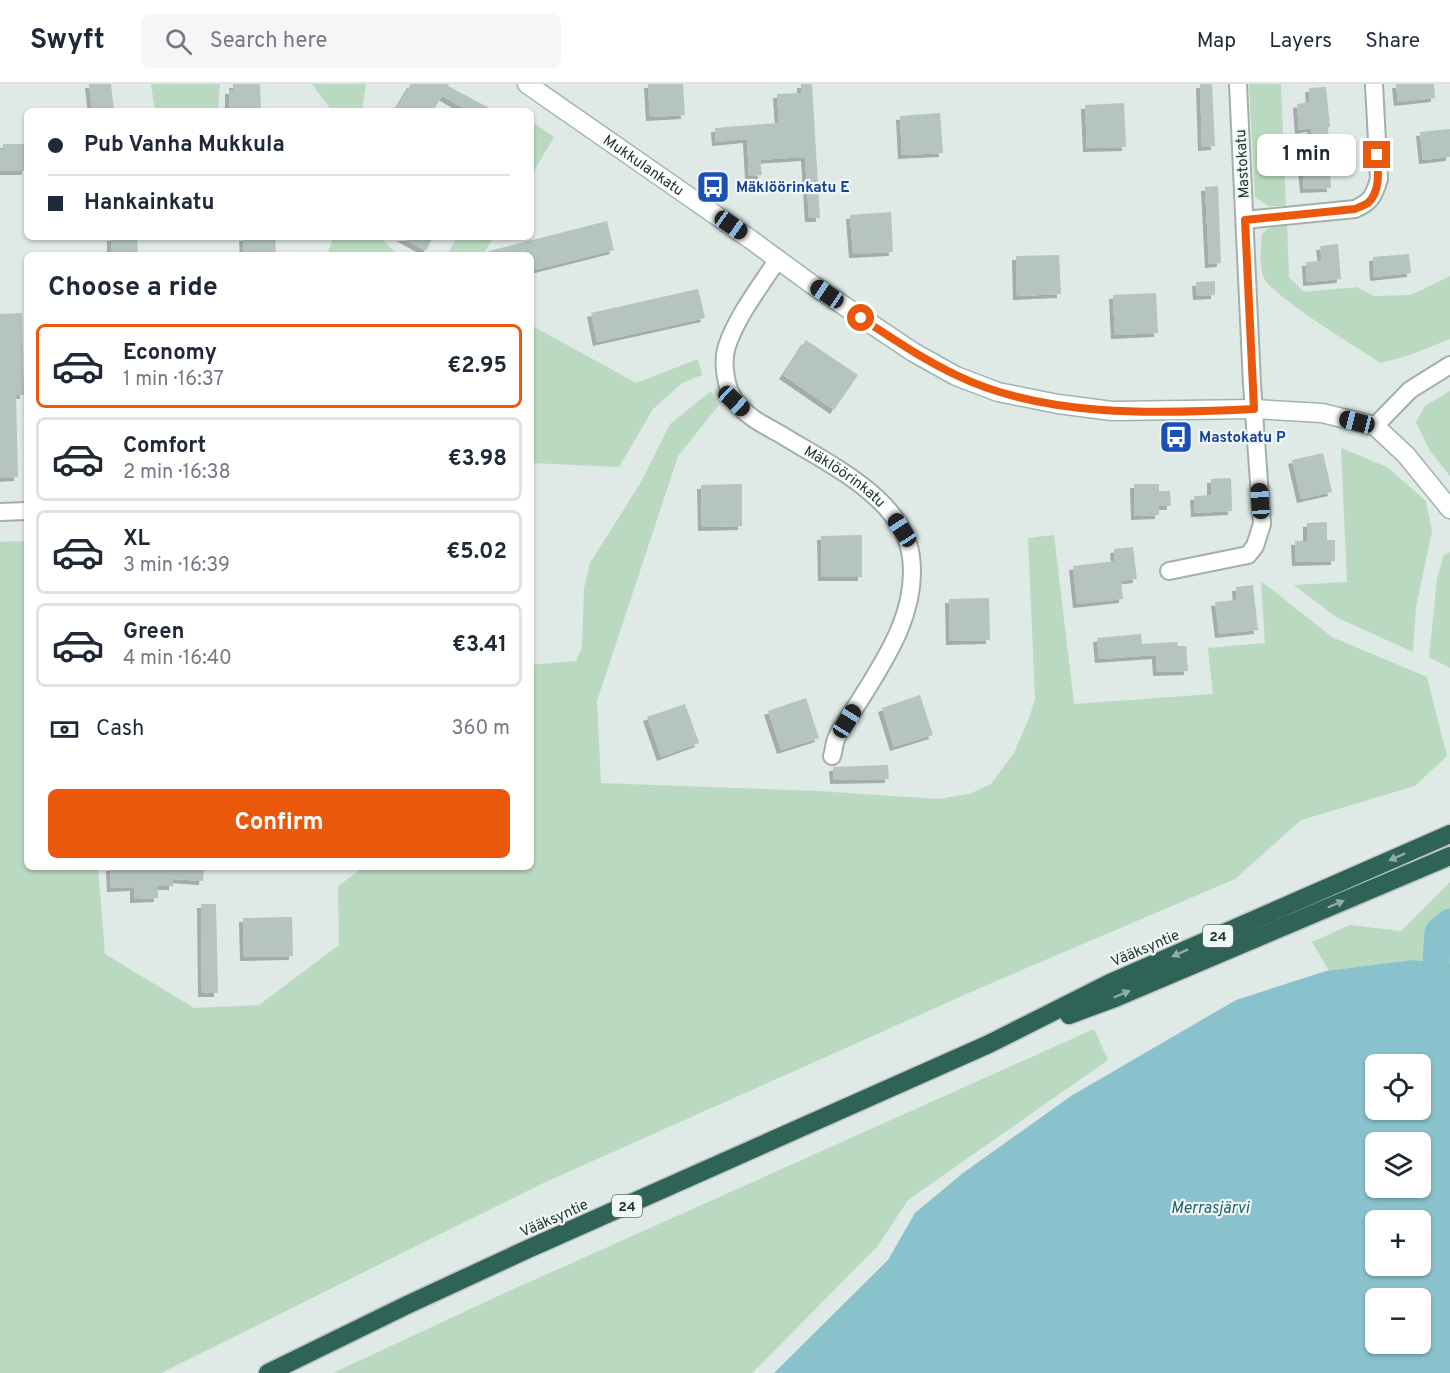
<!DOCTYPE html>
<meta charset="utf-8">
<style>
body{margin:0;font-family:Overpass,sans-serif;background:#f6f6f7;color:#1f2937;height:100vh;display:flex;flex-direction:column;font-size:22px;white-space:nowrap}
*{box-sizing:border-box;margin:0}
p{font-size:20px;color:#747a83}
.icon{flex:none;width:33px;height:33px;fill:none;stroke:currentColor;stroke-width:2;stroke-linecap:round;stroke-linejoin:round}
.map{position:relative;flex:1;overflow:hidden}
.side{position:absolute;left:24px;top:168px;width:510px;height:618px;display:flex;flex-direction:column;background:#fff;border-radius:9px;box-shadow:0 2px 4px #0004}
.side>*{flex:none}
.hud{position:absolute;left:24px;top:24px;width:510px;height:132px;border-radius:9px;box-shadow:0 2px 4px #0004;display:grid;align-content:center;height:132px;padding:0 24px;background:#fff}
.buttons{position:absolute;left:1365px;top:970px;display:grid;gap:12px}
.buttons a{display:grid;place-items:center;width:66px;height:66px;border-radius:9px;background:#fff;box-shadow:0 2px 4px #0004;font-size:30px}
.end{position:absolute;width:27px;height:27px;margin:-14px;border:8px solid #ea580c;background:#fff;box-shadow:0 0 0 3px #fff}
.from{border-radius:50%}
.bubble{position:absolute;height:42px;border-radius:9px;background:#fff;box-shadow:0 2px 4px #0004;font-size:20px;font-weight:700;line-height:42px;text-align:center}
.car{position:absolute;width:18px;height:36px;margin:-18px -9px;border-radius:8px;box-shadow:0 0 4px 2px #0007;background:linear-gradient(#222 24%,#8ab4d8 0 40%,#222 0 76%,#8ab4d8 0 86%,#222 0)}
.hud b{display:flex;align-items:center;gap:21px;height:57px;font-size:22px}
.hud b+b{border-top:2px solid #e0e1e3}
.hud i{width:15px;height:15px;background:#1f2937}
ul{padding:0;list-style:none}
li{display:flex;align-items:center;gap:18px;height:84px;margin:0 12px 9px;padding:0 12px;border:3px solid #e0e1e3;border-radius:9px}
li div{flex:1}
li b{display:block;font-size:22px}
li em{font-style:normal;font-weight:700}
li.selected{border-color:#ea580c}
li>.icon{width:54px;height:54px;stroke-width:1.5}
h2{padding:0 24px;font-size:27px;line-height:72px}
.pay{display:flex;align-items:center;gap:15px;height:66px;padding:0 24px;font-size:22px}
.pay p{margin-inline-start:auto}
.cta{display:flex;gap:12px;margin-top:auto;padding:12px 24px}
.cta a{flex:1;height:69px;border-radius:9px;background:#ea580c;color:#fff;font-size:24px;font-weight:700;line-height:69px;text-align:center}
header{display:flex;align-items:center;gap:36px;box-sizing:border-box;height:84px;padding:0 30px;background:#fff;border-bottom:2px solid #e0e1e3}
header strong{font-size:28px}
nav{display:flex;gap:33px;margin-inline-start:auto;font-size:21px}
.search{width:420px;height:54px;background:#f6f6f7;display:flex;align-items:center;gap:15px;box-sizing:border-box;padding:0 21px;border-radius:9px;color:#747a83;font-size:22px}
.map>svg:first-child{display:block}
.green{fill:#b9dac1}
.water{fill:#89c2cc;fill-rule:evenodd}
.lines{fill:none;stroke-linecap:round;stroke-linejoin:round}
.river{stroke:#89c2cc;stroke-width:27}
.building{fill:#b5c4be;filter:url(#shadow)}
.street-casing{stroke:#a2b0ac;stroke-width:20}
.secondary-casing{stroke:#9fb4ac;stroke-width:21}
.highway-casing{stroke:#bcc3c2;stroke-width:21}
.street{stroke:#fff;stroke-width:16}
.secondary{stroke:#fff;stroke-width:18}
.highway{stroke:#2f6358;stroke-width:18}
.oneway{fill:#8faca6}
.route{stroke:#ea580c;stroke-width:8}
.labels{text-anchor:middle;stroke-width:4.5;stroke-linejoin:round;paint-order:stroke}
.shield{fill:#eff6f3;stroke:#5f716c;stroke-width:1.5}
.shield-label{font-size:14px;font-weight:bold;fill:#213832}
.street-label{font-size:15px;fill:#213832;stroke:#eff6f3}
.transit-label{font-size:15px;font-weight:bold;fill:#164399;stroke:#eff6f3;text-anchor:start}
.water-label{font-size:16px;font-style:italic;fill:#1f6370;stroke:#eff6f3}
</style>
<header>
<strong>Swyft</strong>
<div class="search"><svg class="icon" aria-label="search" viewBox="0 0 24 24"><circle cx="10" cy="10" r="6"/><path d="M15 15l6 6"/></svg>Search here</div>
<nav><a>Map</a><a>Layers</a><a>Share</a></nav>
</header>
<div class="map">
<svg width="1450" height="1289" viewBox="0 0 1450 1289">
<defs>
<filter id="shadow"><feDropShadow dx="-4" dy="4" stdDeviation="0" flood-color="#0004"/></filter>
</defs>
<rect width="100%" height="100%" fill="#dfe9e5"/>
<g class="green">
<path d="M151,0H220L218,27H155Z"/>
<path d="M312,0H366L362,27H329V23Z"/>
<path d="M1249,0H1281L1286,122H1268L1255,113Z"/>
<path d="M531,37L554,53L531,92Z"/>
<path d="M1287,140L1289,193L1304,208L1357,203L1374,212L1411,211L1450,192V255L1407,272L1381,279C1362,267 1267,209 1263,192C1259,179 1261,163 1262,150L1272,141Z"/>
<path d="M334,153H379L398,171H327Z"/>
<path d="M457,153H494L483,171H447Z"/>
<path d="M531,241L636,299L698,275L702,291L682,299L653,325L619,383L531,379Z"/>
<path d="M711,307L718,322L678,372L597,617L601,699L817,707L939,715L969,710L991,700L1014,669L1029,634L1035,615L1028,454L1054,451L1074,620L1213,610L1208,564L1265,559L1261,497L1332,553L1427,593L1447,672L1415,702L1301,736L1235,795L980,904L539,1101L161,1289H0V458L27,457V783H98L105,870L194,924L259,921L339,861L338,802L364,783H531V581L576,577L582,563L584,504L590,479L641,398L670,340Z"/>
<path d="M1450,307V392L1430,367L1416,338L1425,322Z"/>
<path d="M1341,364L1387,383L1426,417L1432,447L1416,523L1413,568L1336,533L1294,501L1347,498Z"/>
<path d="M1450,468V584L1429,573L1437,495L1444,471Z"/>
<path d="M1450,798V880L1412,876L1329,887L1312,858L1350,841L1401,847Z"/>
<path d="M1094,945L1108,976L908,1116L877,1163L752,1289H333L496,1213Z"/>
</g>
<path class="water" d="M1412,876L1450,880V1289H774L888,1176L915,1129L963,1089L1071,1012L1236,916L1326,887ZM1376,981H1420V1026H1376ZM1376,1059H1420V1104H1376ZM1376,1137H1420V1182H1376ZM1376,1215H1420V1260H1376Z"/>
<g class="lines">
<path class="river" d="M1436,878L1438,848L1450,838"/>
</g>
<g class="building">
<path d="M89,0H111L114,27H92Z"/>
<path d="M233,0H260L261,25H259V27H234V24L229,25V6H233Z"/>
<path d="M411,0H449L448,2L495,27H469L442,12L433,27H395Z"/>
<path d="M648,0H683L685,31L650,33Z"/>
<path d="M801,0H812L820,134H809L805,73L760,76L762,91L749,92L747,55L716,58L715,44L779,39L777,10L801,9Z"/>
<path d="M1200,0H1212L1215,62L1202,63Z"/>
<path d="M1396,0H1434L1435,14L1398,18Z"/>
<path d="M1326,3L1330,43H1328L1331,104L1304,105L1302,81H1313L1311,44L1299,46L1297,20L1310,18L1309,4Z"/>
<path d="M1124,19L1126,63L1087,64L1085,21Z"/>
<path d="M940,29L943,69L902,71L900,32Z"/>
<path d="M1450,45V73L1423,76L1420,48Z"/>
<path d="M3,60H26V87H0V65H3Z"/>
<path d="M1218,102L1221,179L1209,180L1205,103Z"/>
<path d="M891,128L893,168L853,170L850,131Z"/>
<path d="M607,137L614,166L531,187V171H489V167Z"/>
<path d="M111,153H137L138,171H111Z"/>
<path d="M243,153H275L276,171H244Z"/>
<path d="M400,153H433L426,167Z"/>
<path d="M1338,160L1341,195L1307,198L1306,178L1322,177L1320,162Z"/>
<path d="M1409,170L1411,189L1374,193L1373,173Z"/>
<path d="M1059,171L1061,210L1017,212L1016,172Z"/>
<path d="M1215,197V211L1197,212L1196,198Z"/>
<path d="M698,205L705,234L597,258L591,229Z"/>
<path d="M1156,209L1158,249L1115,251L1113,211Z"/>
<path d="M22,229L24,311H16L18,393L0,394V230Z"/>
<path d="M806,256L858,291L834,326L783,291Z"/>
<path d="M1323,369L1332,408L1301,415L1292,376Z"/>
<path d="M1231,394L1232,427L1195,429L1194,412L1211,411V395Z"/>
<path d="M742,400V442L702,443L701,401Z"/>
<path d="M1134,400H1159V407H1170L1171,422H1159V431L1135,432Z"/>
<path d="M1327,438V456H1335V477L1296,478L1295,457H1307V439Z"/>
<path d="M862,451V493H822L821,452Z"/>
<path d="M1133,463L1137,495L1121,497L1123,515L1077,520L1073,482L1115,477L1114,465Z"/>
<path d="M1253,501L1258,546L1219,550L1215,518L1237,516L1236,503Z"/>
<path d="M989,514L990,556L950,557L949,515Z"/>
<path d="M1141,550L1142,560L1177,558L1178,562H1186L1188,587L1157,588L1156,571L1099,575L1097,554Z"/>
<path d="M920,611L933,651L894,663L882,624Z"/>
<path d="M806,614L819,654L781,666L768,627Z"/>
<path d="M685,620L699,659L661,673L647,633Z"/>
<path d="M888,681L889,695L834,696L833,683Z"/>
<path d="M110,783H204L203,797L173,795V802H158V814L134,815V803L111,804Z"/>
<path d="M201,820H216L218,909H202Z"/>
<path d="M292,833L293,872L244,873L243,834Z"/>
</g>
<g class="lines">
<g class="street-casing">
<g id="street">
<path d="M1245,136L1355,125C1371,118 1374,112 1379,95L1374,0"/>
<path id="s1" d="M778,175C761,201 737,232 727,262C722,277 725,305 736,318C747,333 764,341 780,350C825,378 904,414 911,473C918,526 887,573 860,616C853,628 842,641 836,655C834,660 834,667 832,672"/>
<path d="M1375,342L1410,306L1450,281"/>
<path d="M0,428L27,427"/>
<path d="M1169,487L1248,471L1255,462L1262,440L1252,300L1238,0"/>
</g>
</g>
<g class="secondary-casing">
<g id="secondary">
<path id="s2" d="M527,0L750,155L810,199L913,268L956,292L998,308L1058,320L1112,327L1254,325L1322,329L1375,342L1406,371L1450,425"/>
</g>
</g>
<g class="highway-casing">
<g id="highway">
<path d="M1069,931L1115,914L1450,772"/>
<path d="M268,1289L407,1221L528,1165L989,960L1110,899L1450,750"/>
</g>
</g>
<use href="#street" class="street"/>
<use href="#secondary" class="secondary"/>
<use href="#highway" class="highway"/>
</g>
<defs><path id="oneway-solid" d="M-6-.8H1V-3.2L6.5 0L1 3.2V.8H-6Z" transform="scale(1.5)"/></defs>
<g class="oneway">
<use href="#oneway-solid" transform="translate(1397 773) rotate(156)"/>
<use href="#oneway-solid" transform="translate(1336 820) rotate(-23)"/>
<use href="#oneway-solid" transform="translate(1180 869) rotate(156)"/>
<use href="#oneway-solid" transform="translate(1122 910) rotate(-23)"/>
</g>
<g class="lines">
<path class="route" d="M861,234C892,254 922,275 956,291C1044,334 1158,330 1254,325L1245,136L1355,125C1359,123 1365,121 1368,119C1381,107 1378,86 1377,71"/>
</g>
<defs>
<g id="bus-square" transform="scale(1.725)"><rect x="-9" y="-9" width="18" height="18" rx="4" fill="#1a4fb4" stroke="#eff6f3"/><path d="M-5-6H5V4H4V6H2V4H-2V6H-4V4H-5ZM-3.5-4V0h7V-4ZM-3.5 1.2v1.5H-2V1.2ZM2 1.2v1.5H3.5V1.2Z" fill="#fff"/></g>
</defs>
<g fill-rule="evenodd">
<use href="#bus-square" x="713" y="103"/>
<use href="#bus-square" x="1176" y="353"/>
</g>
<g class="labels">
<g class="shield">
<rect x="1203" y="841" width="30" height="22" rx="4.5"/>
<rect x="612" y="1111" width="30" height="22" rx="4.5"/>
</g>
<g class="shield-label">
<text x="1218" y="857">24</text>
<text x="627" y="1127">24</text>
</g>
<g class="street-label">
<text transform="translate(1242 80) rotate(-93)" y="5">Mastokatu</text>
<text dy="5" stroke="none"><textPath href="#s2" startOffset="142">Mukkulankatu</textPath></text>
<text dy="5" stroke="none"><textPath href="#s1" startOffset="292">Mäklöörinkatu</textPath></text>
<text transform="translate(1145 864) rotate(-23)" y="5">Vääksyntie</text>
<text transform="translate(554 1134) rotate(-24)" y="5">Vääksyntie</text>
</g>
<g class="transit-label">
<text x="736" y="108">Mäklöörinkatu E</text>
<text x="1199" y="358">Mastokatu P</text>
</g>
<g class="water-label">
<text x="1210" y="1129">Merrasjärvi</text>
</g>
</g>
</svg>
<div class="buttons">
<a><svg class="icon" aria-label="locate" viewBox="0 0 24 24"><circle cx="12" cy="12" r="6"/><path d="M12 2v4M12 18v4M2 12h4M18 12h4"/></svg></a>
<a><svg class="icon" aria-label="layers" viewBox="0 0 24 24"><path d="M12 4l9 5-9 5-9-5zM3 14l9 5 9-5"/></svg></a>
<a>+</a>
<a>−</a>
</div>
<i class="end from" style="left:861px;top:234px"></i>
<i class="end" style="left:1377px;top:71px"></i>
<div class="bubble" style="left:1257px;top:50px;width:99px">1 min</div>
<i class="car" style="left:731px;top:141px;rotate:125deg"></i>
<i class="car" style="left:827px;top:210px;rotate:304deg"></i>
<i class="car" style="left:734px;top:317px;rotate:133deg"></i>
<i class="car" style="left:1357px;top:338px;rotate:284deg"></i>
<i class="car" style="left:1260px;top:417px;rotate:356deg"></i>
<i class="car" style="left:902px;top:446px;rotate:327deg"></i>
<i class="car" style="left:847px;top:637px;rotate:32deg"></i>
<div class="hud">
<b><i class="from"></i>Pub Vanha Mukkula</b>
<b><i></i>Hankainkatu</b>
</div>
<section class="side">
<h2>Choose a ride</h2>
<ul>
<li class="selected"><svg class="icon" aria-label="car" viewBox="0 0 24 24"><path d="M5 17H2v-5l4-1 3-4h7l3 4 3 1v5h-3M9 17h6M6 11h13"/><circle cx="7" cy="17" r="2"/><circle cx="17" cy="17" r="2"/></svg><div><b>Economy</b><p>1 min · 16:37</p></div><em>€2.95</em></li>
<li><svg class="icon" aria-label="car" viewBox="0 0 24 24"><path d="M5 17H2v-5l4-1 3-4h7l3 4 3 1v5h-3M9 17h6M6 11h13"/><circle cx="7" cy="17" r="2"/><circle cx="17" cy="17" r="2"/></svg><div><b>Comfort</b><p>2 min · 16:38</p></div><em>€3.98</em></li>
<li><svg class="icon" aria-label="car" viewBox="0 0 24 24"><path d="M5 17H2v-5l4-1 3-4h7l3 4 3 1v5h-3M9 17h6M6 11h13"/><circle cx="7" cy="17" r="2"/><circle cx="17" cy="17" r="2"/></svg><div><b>XL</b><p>3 min · 16:39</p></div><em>€5.02</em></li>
<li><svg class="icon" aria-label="car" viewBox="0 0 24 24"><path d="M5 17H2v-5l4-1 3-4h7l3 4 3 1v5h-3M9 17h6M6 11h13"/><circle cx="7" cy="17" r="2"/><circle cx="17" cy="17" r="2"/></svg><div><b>Green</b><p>4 min · 16:40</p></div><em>€3.41</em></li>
</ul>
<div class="pay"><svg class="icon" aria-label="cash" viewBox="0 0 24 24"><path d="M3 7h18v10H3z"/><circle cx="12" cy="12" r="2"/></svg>Cash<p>360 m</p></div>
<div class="cta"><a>Confirm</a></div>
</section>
</div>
